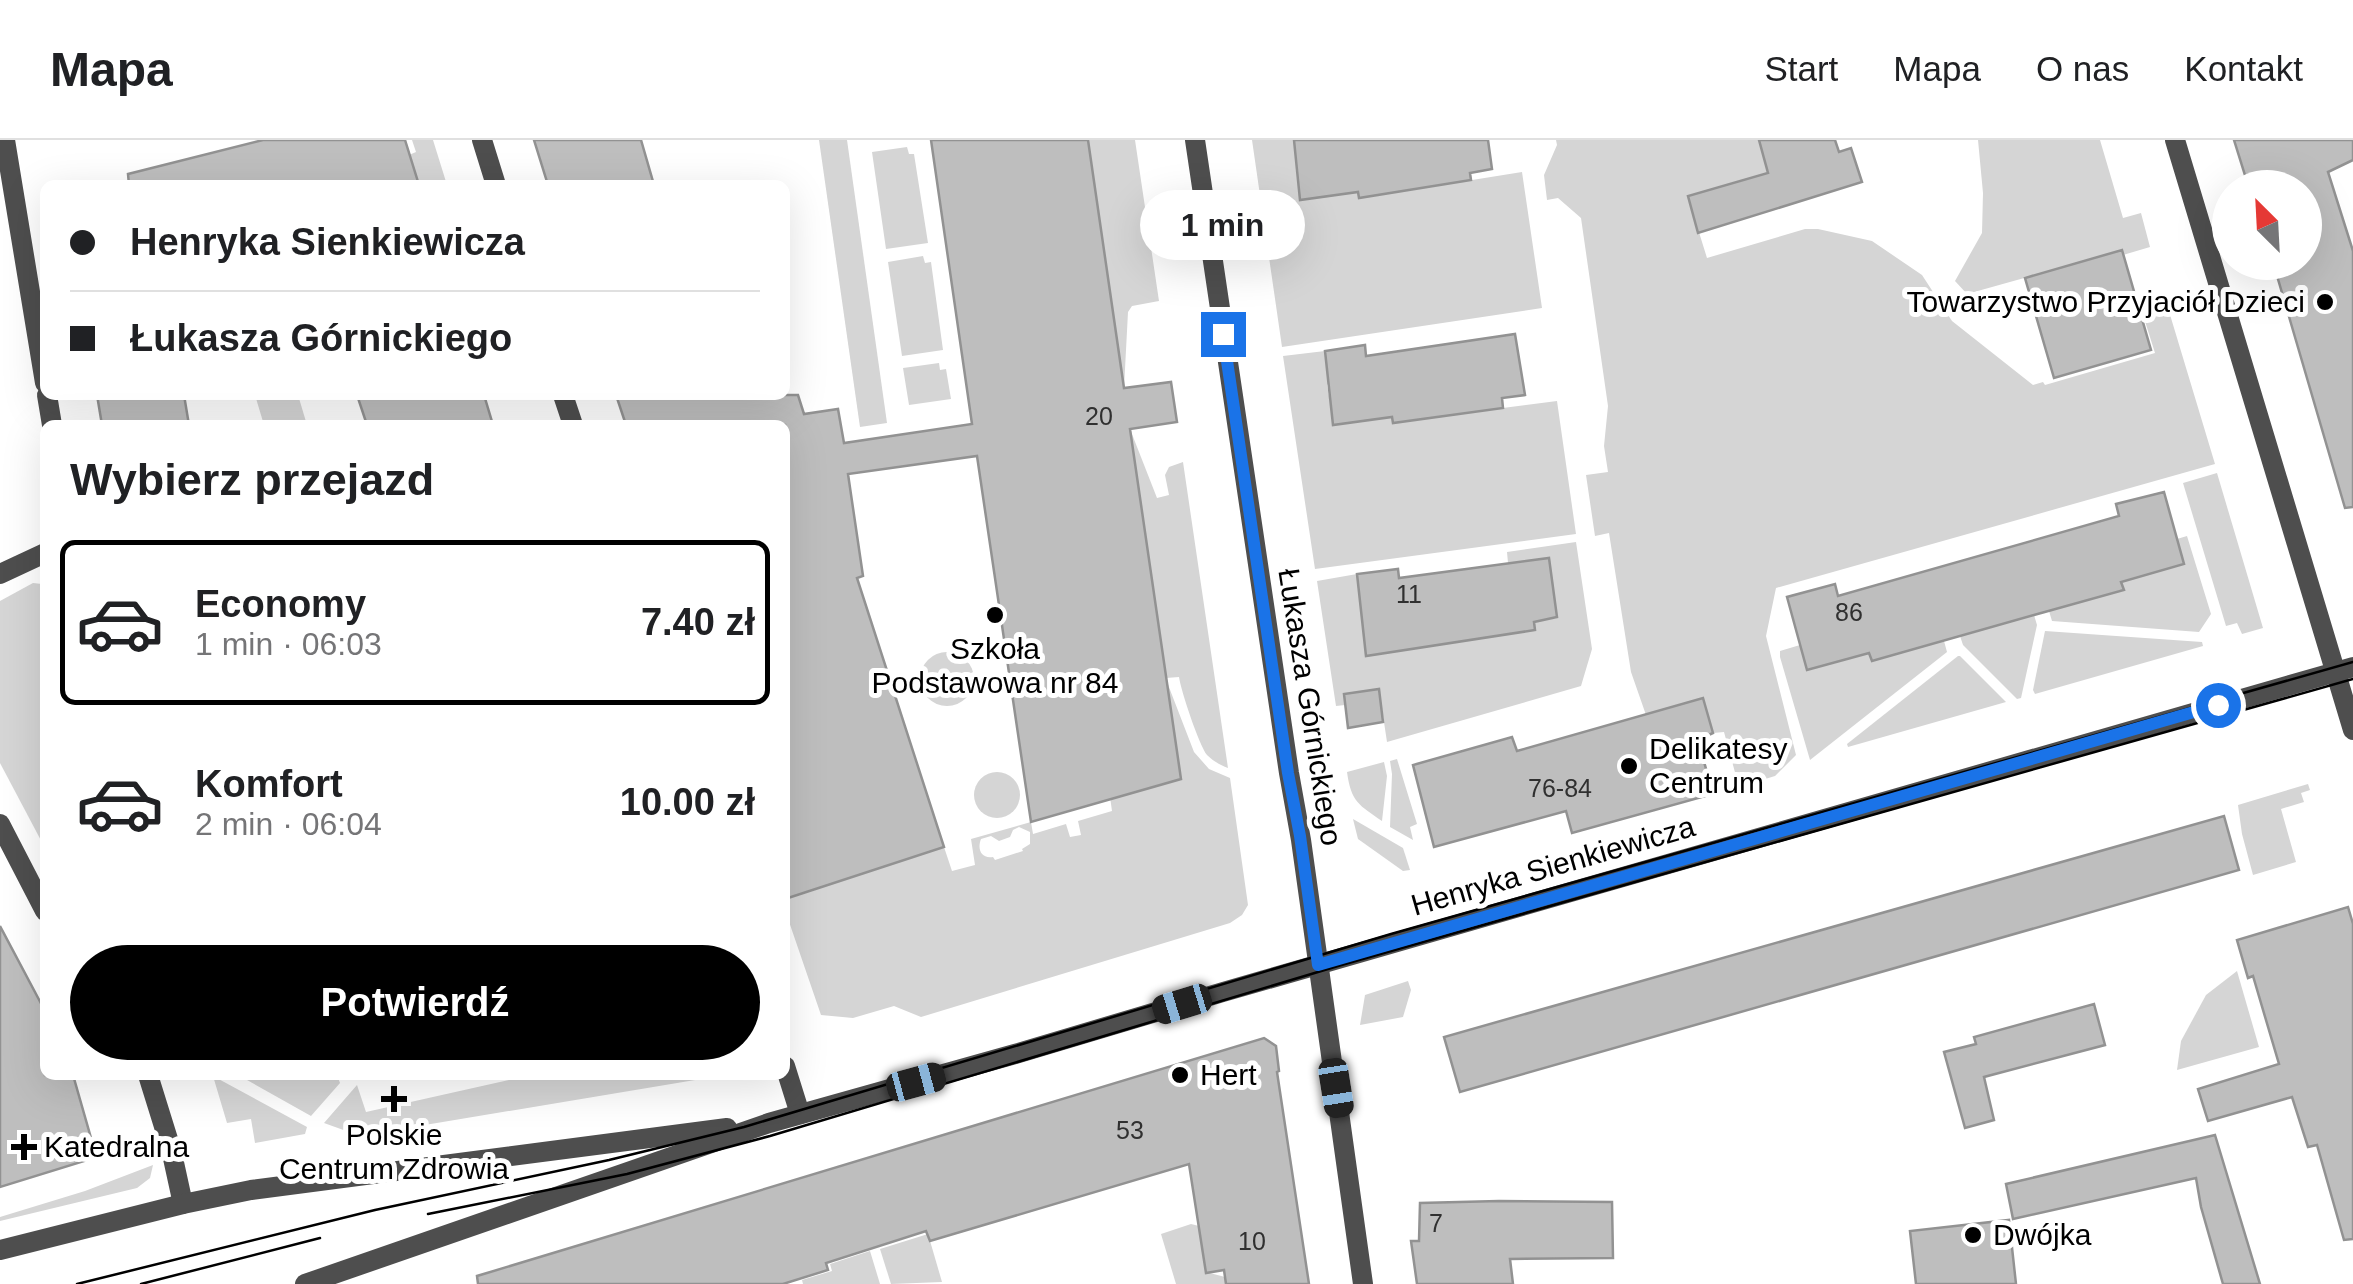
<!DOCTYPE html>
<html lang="pl">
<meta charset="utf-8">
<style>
body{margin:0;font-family:Helvetica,sans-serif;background:#f2f2f2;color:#202124;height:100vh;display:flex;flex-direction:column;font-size:38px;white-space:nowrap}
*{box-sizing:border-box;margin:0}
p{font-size:32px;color:#757577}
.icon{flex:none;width:55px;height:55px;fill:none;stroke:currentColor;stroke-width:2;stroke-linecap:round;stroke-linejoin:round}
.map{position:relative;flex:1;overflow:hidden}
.drawer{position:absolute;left:40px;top:280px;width:750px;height:660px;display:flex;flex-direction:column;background:#fff;border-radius:15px;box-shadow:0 10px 40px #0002}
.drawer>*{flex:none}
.guide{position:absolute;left:40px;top:40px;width:750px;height:220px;border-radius:15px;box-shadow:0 10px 40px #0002;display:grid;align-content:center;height:220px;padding:0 30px;background:#fff}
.needle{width:65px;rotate:336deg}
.controls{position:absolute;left:2212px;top:30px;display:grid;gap:20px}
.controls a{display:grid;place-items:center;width:110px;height:110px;border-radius:50%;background:#fff;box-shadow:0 10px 40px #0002;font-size:50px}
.end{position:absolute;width:45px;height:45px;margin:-22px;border:12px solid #1a73e8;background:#fff;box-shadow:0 0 0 5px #fff}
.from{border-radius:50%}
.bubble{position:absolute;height:70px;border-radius:35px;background:#fff;box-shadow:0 10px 40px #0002;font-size:32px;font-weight:700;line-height:70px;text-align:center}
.car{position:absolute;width:30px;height:60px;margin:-30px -15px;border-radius:12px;box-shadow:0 0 8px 2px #0007;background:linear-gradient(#222 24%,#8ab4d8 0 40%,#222 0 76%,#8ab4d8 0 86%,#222 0)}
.guide b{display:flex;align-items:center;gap:35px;height:95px;font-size:38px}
.guide b+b{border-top:2px solid #e0e0e0}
.guide i{width:25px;height:25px;background:#202124}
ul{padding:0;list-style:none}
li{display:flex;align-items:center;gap:30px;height:165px;margin:0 20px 15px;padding:0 10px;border:5px solid transparent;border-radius:15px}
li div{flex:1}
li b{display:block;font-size:38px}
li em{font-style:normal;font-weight:700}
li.selected{border-color:#000}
li>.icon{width:90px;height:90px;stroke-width:1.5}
h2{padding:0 30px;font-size:45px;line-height:120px}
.action{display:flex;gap:20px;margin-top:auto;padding:20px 30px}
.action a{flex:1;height:115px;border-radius:60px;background:#000;color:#fff;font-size:40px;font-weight:700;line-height:115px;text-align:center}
header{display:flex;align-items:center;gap:60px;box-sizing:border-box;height:140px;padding:0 50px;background:#fff;border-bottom:2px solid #e0e0e0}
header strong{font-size:48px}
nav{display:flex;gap:55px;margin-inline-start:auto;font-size:35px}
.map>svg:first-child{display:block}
.green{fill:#d5d5d5;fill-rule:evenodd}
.building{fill:#bebebe;stroke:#929292;stroke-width:2.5}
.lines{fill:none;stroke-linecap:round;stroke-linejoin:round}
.minor{stroke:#4e4e4e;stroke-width:20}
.tertiary{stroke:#4e4e4e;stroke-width:20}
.tram{stroke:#000;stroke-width:2.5}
.route{stroke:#1a73e8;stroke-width:12}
.poi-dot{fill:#000;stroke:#fff;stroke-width:4}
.labels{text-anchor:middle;stroke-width:10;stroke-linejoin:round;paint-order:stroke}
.number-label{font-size:25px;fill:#303030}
.poi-label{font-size:30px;fill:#000;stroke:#fff;text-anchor:start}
.street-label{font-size:30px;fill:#000;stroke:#fff}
</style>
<header>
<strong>Mapa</strong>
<nav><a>Start</a><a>Mapa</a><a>O nas</a><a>Kontakt</a></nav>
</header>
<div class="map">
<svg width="2353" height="1144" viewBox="0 0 2353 1144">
<rect width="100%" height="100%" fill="#fff"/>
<g class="green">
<path d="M412,0H433L447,45H419L409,15L416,12Z"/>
<path d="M819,0H847L887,283L860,287Z"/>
<path d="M1088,0H1135L1159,161L1132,166L1128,172L1124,248Z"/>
<path d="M1252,0H1294L1301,60L1358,50L1360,58L1522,32L1542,168L1282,207Z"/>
<path d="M1556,0H1759L1768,33L1688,57L1707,118L1805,89H1818L1872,101L1922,135L1952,181L2033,245L2043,242L2045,245L2155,213L2143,175L2168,168L2215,324L1776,448L1766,496L1796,615L1775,636L1739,647L1724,592L1713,593L1703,559L1646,575L1631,532L1609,393L1595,396L1586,335L1608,332L1604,306L1608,266L1581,78L1558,58L1547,60L1544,35L1557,5Z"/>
<path d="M1978,0H2100L2123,78L2141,73L2150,107L2123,115L2121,111L1967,154L1955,141L1982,93L1983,53Z"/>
<path d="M907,7L909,14H914L928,103L886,109L872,12Z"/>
<path d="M923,116L925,123L931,122L943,210L902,216L888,122Z"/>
<path d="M1325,211L1329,243L1327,245L1334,285L1392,275L1394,282L1557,261L1576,394L1315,429L1283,216Z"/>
<path d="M939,223L940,230L946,229L951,259L909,265L903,228Z"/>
<path d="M255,255H298L307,285H264Z"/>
<path d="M1130,289L1157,358L1169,355L1165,335L1169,327L1183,322L1228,628C1220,625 1213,621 1207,615C1199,605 1181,551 1179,537L1166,538Z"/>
<path d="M2217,333L2263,488L2242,494L2237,483L2226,486L2183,343Z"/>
<path d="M2187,396L2211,474L2199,492L2052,481L2049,471L2123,450L2121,442L2184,424L2177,399Z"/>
<path d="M1576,402L1592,509L1581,546L1387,602L1379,549L1344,554L1345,565L1336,566L1317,441L1357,434L1366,509L1425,506L1535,490L1534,482L1557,478L1549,418L1508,423L1507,412Z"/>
<path d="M33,443L42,444L45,448V708L0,623V461Z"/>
<path d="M2034,475L2037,485L2021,558L2017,559L1963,505L1960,496Z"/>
<path d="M2045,491L2202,502L2203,506L2035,554L2033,550Z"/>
<path d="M1944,501L1947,512L1810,620L1780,517V511L1800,505L1807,530L1869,513Z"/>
<circle cx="947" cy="539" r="27"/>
<path d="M1958,516H1960L2006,562L1848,607L1847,604Z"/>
<path d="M1167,542L1194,612L1209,629L1230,638L1248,765L1242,775L1230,783L921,877L894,866L853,878L821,875L785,770V759L944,707L952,731L975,725L971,699L1031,682L1033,694L1066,684L1070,697L1081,695L1078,681L1112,671L1100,585L1134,652L1181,639ZM1019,687L1030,692V704L1022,709L1023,711L995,720L993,717C981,719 977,709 981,699L991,696L999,701L1010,697L1013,690Z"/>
<path d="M1397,619L1417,684L1410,687L1413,700L1390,687L1392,634L1390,621Z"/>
<path d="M1384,622L1387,636L1382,681C1359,665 1351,662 1347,632Z"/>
<circle cx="997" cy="655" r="23"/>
<path d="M2308,644L2310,650L2301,653L2304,662L2281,669L2296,722L2253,735L2242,694L2238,665Z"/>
<path d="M1353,679L1403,708L1410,730L1403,731L1358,699Z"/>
<path d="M2237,831L2259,907L2177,930L2181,901L2206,855Z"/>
<path d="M1408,841L1411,850L1403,877L1360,885L1365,855Z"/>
<path d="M238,935H337L340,943L311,976Z"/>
<path d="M531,935H725L377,993L349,992L324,983L357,945L366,972Z"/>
<path d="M213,936L307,987L305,994L255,1003L251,979L227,983Z"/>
<path d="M153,1025L150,1038L137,1048L0,1081V1077L85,1051Z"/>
<path d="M1191,1084L1199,1086L1206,1132L1225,1137L1226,1144H1176L1161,1094Z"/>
<path d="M928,1094L942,1142L891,1144L880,1109Z"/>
<path d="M870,1111L880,1144H803L802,1140L832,1131L830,1124Z"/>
</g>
<g class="building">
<path d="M263,0H405L419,45H129L128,34Z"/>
<path d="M534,0H641L654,45H548Z"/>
<path d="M931,0H1088L1124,248L1171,242L1177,282L1130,289L1181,639L1031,682L977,316L848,334L863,436L857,438L944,707L785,759V285H626L616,255H798L804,274L838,269L844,303L972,284Z"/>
<path d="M1294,0H1488L1492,29L1470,33L1471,40L1359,58L1358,52L1300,60Z"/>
<path d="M1759,0H1835L1839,12L1851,8L1862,42L1698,93L1688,56L1768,33Z"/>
<path d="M2234,0H2353V20L2328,32L2353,111V367L2345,368L2273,122H2305V48H2249Z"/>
<path d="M2122,110L2151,210L2054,238L2025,138Z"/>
<path d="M1515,194L1525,255L1502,258L1503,268L1393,283L1392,277L1333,285L1325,211L1365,205L1366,216Z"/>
<path d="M97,255H184L189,285H102Z"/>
<path d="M357,255H484L493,285H367Z"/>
<path d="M2164,352L2184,424L2121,442L2124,450L2034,475L1872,521L1869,513L1807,530L1787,457L1835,444L1838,456L2119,376L2116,364Z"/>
<path d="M1549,418L1557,477L1534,482L1535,490L1366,516L1357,434L1398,429L1399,438Z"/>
<path d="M1379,549L1383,582L1348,588L1344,554Z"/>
<path d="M1703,558L1713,593L1698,600L1713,654L1572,693L1566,671L1434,707L1413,625L1512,597L1517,611Z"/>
<path d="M2224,676L2239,730L1460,952L1444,897Z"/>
<path d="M2348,767L2353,784V1099L2344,1100L2317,1005L2308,1007L2292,957L2208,981L2198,949L2279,924L2253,836L2248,838L2237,800Z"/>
<path d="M0,786L45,871V935H73L91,998L88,999L94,1018L0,1047Z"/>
<path d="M2094,864L2105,905L1984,937L1994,980L1965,988L1944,912L1976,904L1974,897Z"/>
<path d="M1264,898L1276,906L1279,931L1277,932L1309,1144H1226L1224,1130L1206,1133L1189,1024L930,1101L926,1091L826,1123L828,1130L783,1144H478L477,1136Z"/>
<path d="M2215,995L2260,1144H2223L2201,1067L2196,1038L2013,1079L2006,1044Z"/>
<path d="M1499,1061L1612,1062L1613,1118L1510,1119L1513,1144H1417L1411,1101H1419L1420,1063Z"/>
<path d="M2009,1080L2016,1144H1916L1910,1091Z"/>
</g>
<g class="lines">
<g class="minor">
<path d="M5,0L45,243"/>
<path d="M482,0L496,45"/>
<path d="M1195,0L1289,633L1301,700L1363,1144"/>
<path d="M2175,0L2353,590"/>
<path d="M47,255L52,285"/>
<path d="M563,255L573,285"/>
<path d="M0,434L45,413"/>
<path d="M0,684L45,771"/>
<path d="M785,926L800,974"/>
<path d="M148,935L171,1009L183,1064"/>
</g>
<g class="tertiary">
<path d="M0,1110L183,1064L251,1050L727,988"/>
<path d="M305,1144L769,983L1015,914L1223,852L2353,527"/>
</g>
<g class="tram">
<path d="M428,1074L627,1034L770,996L1338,826L2353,539"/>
<path d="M77,1144L375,1070L609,1020L744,987L1391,794L2353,522"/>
<path d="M141,1144L320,1098"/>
</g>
</g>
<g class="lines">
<path class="route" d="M1223,194L1288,633L1300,696L1318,825L2218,565"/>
</g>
<g class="poi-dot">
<circle cx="2325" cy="162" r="10"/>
<circle cx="995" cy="475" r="10"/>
<circle cx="1629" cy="626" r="10"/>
<circle cx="1180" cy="935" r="10"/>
<path d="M389 944h10v10h10v10h-10v10h-10v-10h-10v-10h10z"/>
<path d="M19 992h10v10h10v10h-10v10h-10v-10h-10v-10h10z"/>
<circle cx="1973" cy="1095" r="10"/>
</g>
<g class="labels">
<g class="number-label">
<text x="1099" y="285">20</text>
<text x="1409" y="463">11</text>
<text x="1849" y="481">86</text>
<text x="1560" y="657">76-84</text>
<text x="1130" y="999">53</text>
<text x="1436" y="1092">7</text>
<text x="1252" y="1110">10</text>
</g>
<g class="poi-label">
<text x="2305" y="172" text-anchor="end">Towarzystwo Przyjaciół Dzieci</text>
<text x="995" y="519" text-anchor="middle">Szkoła<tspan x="995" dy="34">Podstawowa nr 84</tspan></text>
<text x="1649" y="619">Delikatesy<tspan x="1649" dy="34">Centrum</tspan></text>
<text x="1200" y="945">Hert</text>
<text x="394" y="1005" text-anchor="middle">Polskie<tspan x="394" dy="34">Centrum Zdrowia</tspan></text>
<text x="44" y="1017">Katedralna</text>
<text x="1993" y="1105">Dwójka</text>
</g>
<g class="street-label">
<text transform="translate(1310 567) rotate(81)" y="10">Łukasza Górnickiego</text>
<text transform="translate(1553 726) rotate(-16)" y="10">Henryka Sienkiewicza</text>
</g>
</g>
</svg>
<div class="controls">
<a><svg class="needle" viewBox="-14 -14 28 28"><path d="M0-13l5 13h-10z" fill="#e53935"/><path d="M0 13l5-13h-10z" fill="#757577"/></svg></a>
</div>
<i class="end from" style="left:2218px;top:565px"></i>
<i class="end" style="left:1223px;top:194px"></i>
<div class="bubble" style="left:1140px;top:50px;width:165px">1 min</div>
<i class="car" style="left:1182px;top:864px;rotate:253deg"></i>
<i class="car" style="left:916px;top:942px;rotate:75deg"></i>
<i class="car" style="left:1336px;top:948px;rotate:171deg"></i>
<div class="guide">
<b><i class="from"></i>Henryka Sienkiewicza</b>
<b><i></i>Łukasza Górnickiego</b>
</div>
<section class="drawer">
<h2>Wybierz przejazd</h2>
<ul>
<li class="selected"><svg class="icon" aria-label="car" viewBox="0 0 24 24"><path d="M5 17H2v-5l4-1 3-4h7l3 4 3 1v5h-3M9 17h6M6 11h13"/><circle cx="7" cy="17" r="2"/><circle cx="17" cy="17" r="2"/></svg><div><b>Economy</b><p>1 min · 06:03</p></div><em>7.40 zł</em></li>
<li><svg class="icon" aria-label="car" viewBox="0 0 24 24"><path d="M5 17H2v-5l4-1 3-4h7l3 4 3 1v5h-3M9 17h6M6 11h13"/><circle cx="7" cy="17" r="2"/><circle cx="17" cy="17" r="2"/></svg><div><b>Komfort</b><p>2 min · 06:04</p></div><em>10.00 zł</em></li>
</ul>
<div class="action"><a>Potwierdź</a></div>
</section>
</div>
